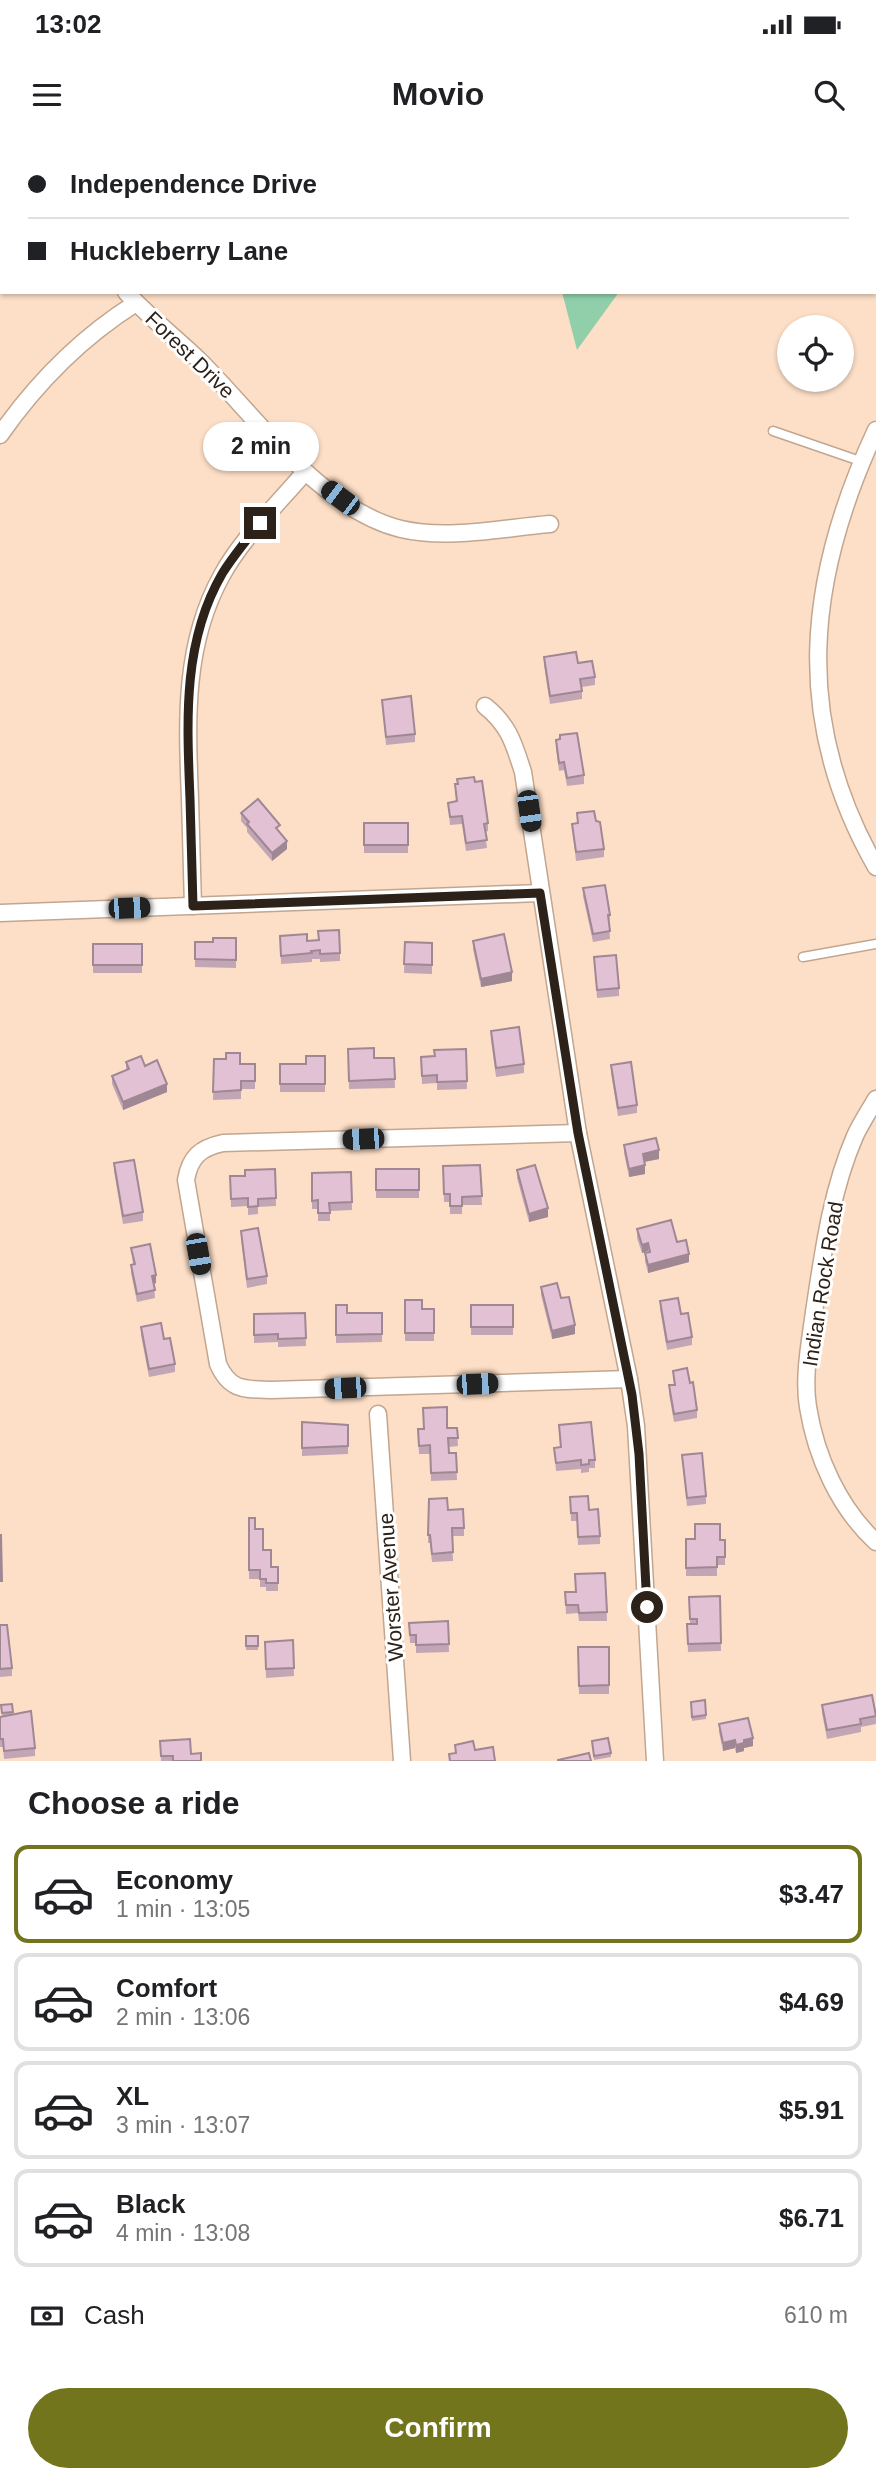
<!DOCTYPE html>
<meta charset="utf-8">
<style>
body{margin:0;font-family:Arial,sans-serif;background:#f6f6f6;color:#202124;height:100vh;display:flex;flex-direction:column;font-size:26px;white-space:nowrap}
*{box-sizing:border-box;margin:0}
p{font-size:23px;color:#757577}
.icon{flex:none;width:38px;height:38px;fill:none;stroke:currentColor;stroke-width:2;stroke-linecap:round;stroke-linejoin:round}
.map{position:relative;height:1621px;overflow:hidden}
.panel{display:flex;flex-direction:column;background:#fff;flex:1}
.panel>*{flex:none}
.guide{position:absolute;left:0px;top:0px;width:877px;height:154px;box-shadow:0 2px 5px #0004;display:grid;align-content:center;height:154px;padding:0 28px;background:#fff}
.fabs{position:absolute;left:777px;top:175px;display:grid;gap:14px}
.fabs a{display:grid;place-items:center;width:77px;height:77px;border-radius:50%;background:#fff;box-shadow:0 2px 5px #0004;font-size:35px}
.end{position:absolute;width:32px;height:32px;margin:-16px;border:9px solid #2d2219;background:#fff;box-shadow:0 0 0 4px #fff}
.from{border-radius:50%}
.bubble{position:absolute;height:49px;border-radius:24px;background:#fff;box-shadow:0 2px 5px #0004;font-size:23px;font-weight:700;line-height:49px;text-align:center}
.car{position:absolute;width:21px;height:42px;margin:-21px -10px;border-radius:9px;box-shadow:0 0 5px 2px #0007;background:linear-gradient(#222 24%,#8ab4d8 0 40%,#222 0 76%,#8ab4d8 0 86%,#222 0)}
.guide b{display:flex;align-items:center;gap:24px;height:66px;font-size:26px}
.guide b+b{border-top:2px solid #e0e0e0}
.guide i{width:18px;height:18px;background:#202124}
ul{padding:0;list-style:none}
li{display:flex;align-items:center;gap:21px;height:98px;margin:0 14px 10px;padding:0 14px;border:4px solid #e0e0e0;border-radius:14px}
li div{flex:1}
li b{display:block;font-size:26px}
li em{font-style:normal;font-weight:700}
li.selected{border-color:#73751c}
li>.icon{width:63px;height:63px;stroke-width:1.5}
h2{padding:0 28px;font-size:32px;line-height:84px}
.pay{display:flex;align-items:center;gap:18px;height:77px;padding:0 28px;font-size:26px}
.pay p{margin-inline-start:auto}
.primary-button{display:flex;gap:14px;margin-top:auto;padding:14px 28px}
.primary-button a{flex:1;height:80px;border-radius:42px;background:#73751c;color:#fff;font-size:28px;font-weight:700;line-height:80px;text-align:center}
.status{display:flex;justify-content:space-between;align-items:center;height:49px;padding:0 35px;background:#fff;direction:ltr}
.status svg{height:19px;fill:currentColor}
header{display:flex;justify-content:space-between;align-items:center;height:91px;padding:0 28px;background:#fff;font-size:32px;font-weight:700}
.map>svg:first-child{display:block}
.green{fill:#91cfab}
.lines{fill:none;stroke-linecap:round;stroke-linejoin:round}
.service-casing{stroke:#c2a68f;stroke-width:11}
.minor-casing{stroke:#c2a68f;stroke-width:19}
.service{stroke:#fff;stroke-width:8}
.minor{stroke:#fff;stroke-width:16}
.wall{fill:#c3a6b6}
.shaded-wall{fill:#9f8794}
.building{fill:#e3c1d4;stroke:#9f8794;stroke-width:2}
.route{stroke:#2d2219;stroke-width:9}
.labels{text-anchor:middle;stroke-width:6;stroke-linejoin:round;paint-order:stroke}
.street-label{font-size:21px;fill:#2d2219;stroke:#fff}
</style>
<div class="status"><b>13:02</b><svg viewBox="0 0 49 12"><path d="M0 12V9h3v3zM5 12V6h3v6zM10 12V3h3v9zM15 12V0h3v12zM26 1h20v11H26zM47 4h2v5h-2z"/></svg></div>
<header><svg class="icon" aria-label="menu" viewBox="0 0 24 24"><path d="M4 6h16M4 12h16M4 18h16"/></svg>Movio<svg class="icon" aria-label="search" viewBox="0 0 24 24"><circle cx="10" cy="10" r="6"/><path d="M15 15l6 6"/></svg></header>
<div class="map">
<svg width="876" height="1621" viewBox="0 0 876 1621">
<rect width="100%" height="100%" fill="#fddfc7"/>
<path class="green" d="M562,152H619L577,210Z"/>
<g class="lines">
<g class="service-casing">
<g id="service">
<path d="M773,291L863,322"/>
<path d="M803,817L876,804"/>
</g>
</g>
<g class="minor-casing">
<g id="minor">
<path d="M0,22L2,24"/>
<path d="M126,152C149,177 176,198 200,221C256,277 322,370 401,389C448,400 502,388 550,384"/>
<path d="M876,290C806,440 792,580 876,727"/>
<path d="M0,295C37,242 82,197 136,163"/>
<path d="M485,566C509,585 514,604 523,632L578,993L629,1239L636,1286L655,1621"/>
<path d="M193,766C192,730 191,694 190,659C187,582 183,505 222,435C243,397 277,365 305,332"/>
<path d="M0,773L540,753"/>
<path d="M876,959C869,971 861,983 855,996C831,1051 823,1113 814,1172C810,1202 803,1237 808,1267C816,1317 839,1368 876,1402"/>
<path d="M578,993L223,1003C200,1008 190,1017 186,1040L218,1224C230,1251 244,1249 271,1250L629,1239"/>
<path d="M378,1274L402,1621"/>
</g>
</g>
<use href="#service" class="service"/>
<use href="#minor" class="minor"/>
</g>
<g class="wall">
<path d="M544,517L578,523L595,537V545L582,547V559L550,564L544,525Z"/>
<path d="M382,560L415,594V602L386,605Z"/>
<path d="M556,600L584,635V644L567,646L564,630L559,631L556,608Z"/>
<path d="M475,642L488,683V691L485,692L487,708L466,711L462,684L450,685L448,663L456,662L455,644Z"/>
<path d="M241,673L287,709L272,721L247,692V688L241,681Z"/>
<path d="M577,673L596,681L604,709V717L576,721L572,684L577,683Z"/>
<rect x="364" y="683" width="44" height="30"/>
<path d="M583,748L610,775L609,783L610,799L593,802L583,756Z"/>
<path d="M318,791L340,813V821L320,822V819H312V822L281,824L280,796L307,801L318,800Z"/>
<path d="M236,798V828L195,827V802H213Z"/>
<path d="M473,801L512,841L481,847L473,809Z"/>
<path d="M405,802L432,803V834L404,833Z"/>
<rect x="93" y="804" width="49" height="29"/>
<path d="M594,817L619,848V856L597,858Z"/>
<path d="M491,891L524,924V933L496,937L491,899Z"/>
<path d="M348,909L374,918H394L395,948L349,949Z"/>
<path d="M466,909L467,949L437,950V943L422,944L421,917L434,916Z"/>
<path d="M325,916V952H280V924H306Z"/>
<path d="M214,919L240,924H255V949H241V959L213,960Z"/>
<path d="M126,922L145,926L167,952L123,970L112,944V936L126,931Z"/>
<path d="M611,925L637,965V973L618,976L611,933Z"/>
<path d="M624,1005L659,1019L645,1022V1034L629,1037L624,1013Z"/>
<path d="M114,1023L143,1072V1081L123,1084L114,1031Z"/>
<path d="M480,1025L482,1065H462V1074H450V1062H444L443,1026Z"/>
<path d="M275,1029L276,1066L258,1067V1074L248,1075V1066L231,1067L230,1036H245Z"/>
<rect x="376" y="1029" width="43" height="29"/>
<path d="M517,1030L548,1077L529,1082L517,1038Z"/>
<path d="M351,1032L352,1070L330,1071V1081H318V1069H312V1033Z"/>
<path d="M637,1089L677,1102L689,1122L648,1133L645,1121V1113L648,1112V1111L642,1113L637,1098Z"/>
<path d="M241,1091L267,1136V1144L247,1148L241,1099Z"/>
<path d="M131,1108L156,1143L154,1144L155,1158L137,1162L131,1133V1125L133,1124Z"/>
<path d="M541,1147L575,1194L552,1199L541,1155Z"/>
<path d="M405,1160L422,1169H434V1201H405Z"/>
<path d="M660,1161L681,1174L692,1197V1205L667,1210L660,1169Z"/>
<path d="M336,1165L347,1173H382V1202L336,1203Z"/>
<rect x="471" y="1165" width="42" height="30"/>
<path d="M305,1173L306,1206L278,1207V1202L254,1203V1174Z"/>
<path d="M141,1187L164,1199L175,1224V1232L149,1237L141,1195Z"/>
<path d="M673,1231L690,1243L697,1270V1278L674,1282L669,1254V1245H674Z"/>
<path d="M302,1282L348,1285V1314L302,1316Z"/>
<path d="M559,1285L595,1320V1328H589V1332L581,1333V1329L556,1331L554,1308L560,1307Z"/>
<path d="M457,1288L458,1306L449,1307V1313H456L457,1340L431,1341L430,1314H419L418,1289Z"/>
<path d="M682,1315L706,1356V1364L687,1366Z"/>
<path d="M570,1357L600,1396V1404L578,1405L577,1381H571Z"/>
<path d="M429,1359L448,1370L464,1388V1396H452L453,1421L432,1422L430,1403H428Z"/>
<path d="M249,1378L255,1389L271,1427H278V1451H266V1447H260V1439H249Z"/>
<path d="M686,1399L725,1400V1425H717V1436H686Z"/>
<path d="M605,1433L607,1481H579L578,1473L566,1474L565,1452H575Z"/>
<path d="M720,1456L721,1511L688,1512L687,1484H690L689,1457Z"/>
<path d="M448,1481L449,1512L416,1513V1503H410L409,1483Z"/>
<path d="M0,1485L12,1528V1536L0,1537Z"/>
<rect x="246" y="1496" width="12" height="14"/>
<path d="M293,1500L294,1536L266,1538L265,1502Z"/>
<path d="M578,1507H609V1554H579Z"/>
<path d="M12,1564L13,1575L35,1608V1616L4,1619L3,1607H0V1577H2L1,1565Z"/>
<path d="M822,1565L876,1574V1584L861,1587V1592L827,1599L822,1573Z"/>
<path d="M691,1566L706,1575V1579L692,1581Z"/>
<path d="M719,1584L753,1606L744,1608V1611L736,1613L735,1608L723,1611L719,1592Z"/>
<path d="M160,1601L191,1614L201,1621H161Z"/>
<path d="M592,1601L611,1613V1617L594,1620Z"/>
</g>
<g class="shaded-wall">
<path d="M287,701V709L272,721V713Z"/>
<path d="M512,832V841L481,847V839Z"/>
<path d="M167,944V952L123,970V962Z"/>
<path d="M659,1010V1019L643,1022V1014Z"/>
<path d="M645,1025V1034L629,1037V1029Z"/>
<path d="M548,1068V1077L529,1082V1074Z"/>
<path d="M648,1103V1111L642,1113V1105Z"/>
<path d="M689,1114V1122L648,1133V1125Z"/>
<path d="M156,1135V1143L152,1144V1136Z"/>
<path d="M575,1185V1194L552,1199V1191Z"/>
<path d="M753,1598V1606L744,1608V1611L736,1613V1605L744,1600Z"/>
<path d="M735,1600V1608L723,1611V1603Z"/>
</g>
<g class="building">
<path d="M576,512L578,523L592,521L595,537L580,539L582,551L550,556L544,517Z"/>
<path d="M411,556L415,594L386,597L382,560Z"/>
<path d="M577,593L584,635L567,638L564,622L559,623L556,600L560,599V595Z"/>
<path d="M474,637L475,642L482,641L488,683L484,684L487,700L466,703L462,676L450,677L448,663L457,661L455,644H458L457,639Z"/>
<path d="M258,659L280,685L276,688L287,701L272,713L247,684L249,682L241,673Z"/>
<path d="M594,671L596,681L600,682L604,709L576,712L572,684L578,683L577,673Z"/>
<rect x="364" y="683" width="44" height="22"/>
<path d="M605,745L610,775H608L610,791L593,794L583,748Z"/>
<path d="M339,790L340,813L320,814V810L311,811L312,813L281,816L280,796L307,794V801L319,800L318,791Z"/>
<path d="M504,794L512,832L481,839L473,801Z"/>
<path d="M213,798H236V820L195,819V802H213Z"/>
<path d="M405,802L432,803V825L404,824Z"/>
<rect x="93" y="804" width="49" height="21"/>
<path d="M616,815L619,848L597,850L594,817Z"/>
<path d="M519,887L524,924L496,928L491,891Z"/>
<path d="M374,908V918H394L395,939L349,941L348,909Z"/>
<path d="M466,909L467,941L437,942V935L422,936L421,917L435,916L434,910Z"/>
<path d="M226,913H240V924H255V941H241V950L213,952L214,919H226Z"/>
<path d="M141,916L145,926L157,920L167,944L123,962L112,936L129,929L126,922Z"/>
<path d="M306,916H325V944H280V924H306Z"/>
<path d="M631,922L637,965L618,968L611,925Z"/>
<path d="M656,998L659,1010L643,1014L645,1025L629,1029L624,1005Z"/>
<path d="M134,1020L143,1072L123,1076L114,1023Z"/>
<path d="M480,1025L482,1056L462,1057V1066H450V1054H444L443,1026Z"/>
<path d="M535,1025L548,1068L529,1074L517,1030Z"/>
<path d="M275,1029L276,1058L258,1059V1066L248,1067V1058L231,1059L230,1036H245V1030Z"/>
<rect x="376" y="1029" width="43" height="21"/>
<path d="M351,1032L352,1062L329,1063L330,1073H318V1060L312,1061V1033Z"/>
<path d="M671,1080L677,1102L686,1100L689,1114L648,1125L645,1113L650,1112L648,1103L642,1105L637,1089Z"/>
<path d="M258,1088L267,1136L247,1139L241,1091Z"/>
<path d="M150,1104L156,1135L152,1136L155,1150L137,1154L131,1125L135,1124L131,1108Z"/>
<path d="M557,1143L561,1158L569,1157L575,1185L552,1191L541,1147Z"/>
<path d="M678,1158L681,1174L688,1173L692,1197L667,1202L660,1161Z"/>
<path d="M405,1160H422V1169H434V1193H405Z"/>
<path d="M336,1165H347V1173H382V1194L336,1195Z"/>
<rect x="471" y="1165" width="42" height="22"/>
<path d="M305,1173L306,1198L278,1199V1194L254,1195V1174Z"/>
<path d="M161,1183L164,1199L170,1198L175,1224L149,1229L141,1187Z"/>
<path d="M687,1228L690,1243L693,1242L697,1270L674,1274L669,1245H675L673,1231Z"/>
<path d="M447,1267V1288H457L458,1298H448L449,1313H456L457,1332L431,1333L430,1305L419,1306L418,1289H424L423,1268Z"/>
<path d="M302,1282L348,1285V1306L302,1308Z"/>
<path d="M591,1282L595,1320H589V1324L581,1325V1320L556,1323L554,1308L561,1307L559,1285Z"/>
<path d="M702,1313L706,1356L687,1358L682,1315Z"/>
<path d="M588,1356L589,1370L598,1369L600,1396L578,1397L577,1373H571L570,1357Z"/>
<path d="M447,1358L448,1370L463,1369L464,1388H452L453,1412L432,1414L430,1395H428L429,1359Z"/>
<path d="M249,1378H255V1389H263V1410H271V1427H278V1443H266V1439H260V1430H249Z"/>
<path d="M695,1384H720V1400H725V1417H717V1427L686,1428V1399H695Z"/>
<path d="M0,1395H1L2,1441H0Z"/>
<path d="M605,1433L607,1472L579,1473L578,1465H566L565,1452H576L575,1434Z"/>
<path d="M720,1456L721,1503L688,1504L687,1484H697V1479H690L689,1457Z"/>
<path d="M448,1481L449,1504L416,1505V1495H410L409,1483Z"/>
<path d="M0,1485H7L12,1528L0,1529Z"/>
<rect x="246" y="1496" width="12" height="10"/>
<path d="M293,1500L294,1528L266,1529L265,1502Z"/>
<path d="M578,1507H609V1545L579,1546Z"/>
<path d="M872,1555L876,1576L860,1579L861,1584L827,1590L822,1565Z"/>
<path d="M705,1560L706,1575L692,1577L691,1562Z"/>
<path d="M12,1564L13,1572L2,1573L1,1565Z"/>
<path d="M31,1571L35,1608L4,1611L3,1599H0V1577Z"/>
<path d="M748,1578L753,1598L744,1600V1603L736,1605L735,1600L723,1603L719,1584Z"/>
<path d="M608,1598L611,1613L594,1616L592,1601Z"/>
<path d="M190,1599L191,1614L201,1613V1621H173V1616H161L160,1601Z"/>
<path d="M473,1601L475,1610L493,1607L495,1621H450L449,1614L456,1613L455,1605Z"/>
<path d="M589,1613L591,1621H558V1620Z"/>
</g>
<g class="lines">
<path class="route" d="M260,383C247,400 233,416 222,434C182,503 187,582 190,659C191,694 192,730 193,766L540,753L578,993L632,1255L639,1314L647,1467"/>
</g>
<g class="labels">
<g class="street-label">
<text transform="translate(190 215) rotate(44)" y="7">Forest Drive</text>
<text transform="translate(823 1144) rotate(-81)" y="7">Indian Rock Road</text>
<text transform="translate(391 1447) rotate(-94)" y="7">Worster Avenue</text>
</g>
</g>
</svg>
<div class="fabs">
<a><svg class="icon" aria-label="locate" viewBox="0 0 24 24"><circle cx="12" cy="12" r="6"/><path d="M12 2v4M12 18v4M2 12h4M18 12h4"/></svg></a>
</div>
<i class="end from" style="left:647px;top:1467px"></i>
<i class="end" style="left:260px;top:383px"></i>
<div class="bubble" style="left:203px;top:282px;width:116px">2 min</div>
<i class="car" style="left:340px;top:358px;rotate:307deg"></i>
<i class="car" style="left:529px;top:671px;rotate:172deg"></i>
<i class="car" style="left:129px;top:768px;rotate:88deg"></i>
<i class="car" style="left:363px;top:999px;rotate:268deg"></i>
<i class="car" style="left:198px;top:1114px;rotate:170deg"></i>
<i class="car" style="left:477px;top:1244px;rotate:88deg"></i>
<i class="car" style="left:345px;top:1248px;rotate:267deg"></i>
<div class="guide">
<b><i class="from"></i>Independence Drive</b>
<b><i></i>Huckleberry Lane</b>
</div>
</div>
<section class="panel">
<h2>Choose a ride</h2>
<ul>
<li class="selected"><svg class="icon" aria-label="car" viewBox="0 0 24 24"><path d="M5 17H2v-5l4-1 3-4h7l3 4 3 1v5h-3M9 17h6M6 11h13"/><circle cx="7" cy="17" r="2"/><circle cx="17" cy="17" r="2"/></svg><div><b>Economy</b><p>1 min · 13:05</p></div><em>$3.47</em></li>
<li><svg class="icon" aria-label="car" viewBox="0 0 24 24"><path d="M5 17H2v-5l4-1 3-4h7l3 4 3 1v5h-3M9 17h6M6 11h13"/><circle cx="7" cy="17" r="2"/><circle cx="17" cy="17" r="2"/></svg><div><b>Comfort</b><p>2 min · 13:06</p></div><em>$4.69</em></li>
<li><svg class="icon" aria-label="car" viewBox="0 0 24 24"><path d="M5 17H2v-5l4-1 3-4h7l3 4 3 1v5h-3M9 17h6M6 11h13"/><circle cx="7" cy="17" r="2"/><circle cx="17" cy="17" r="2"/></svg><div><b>XL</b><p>3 min · 13:07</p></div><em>$5.91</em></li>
<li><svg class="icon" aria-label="car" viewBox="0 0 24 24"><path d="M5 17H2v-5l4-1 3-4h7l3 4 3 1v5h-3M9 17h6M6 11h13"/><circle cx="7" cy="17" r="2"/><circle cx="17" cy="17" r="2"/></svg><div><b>Black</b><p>4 min · 13:08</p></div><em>$6.71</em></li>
</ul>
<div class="pay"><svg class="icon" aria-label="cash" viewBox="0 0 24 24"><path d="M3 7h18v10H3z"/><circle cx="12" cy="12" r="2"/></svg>Cash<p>610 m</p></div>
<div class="primary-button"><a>Confirm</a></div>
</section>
